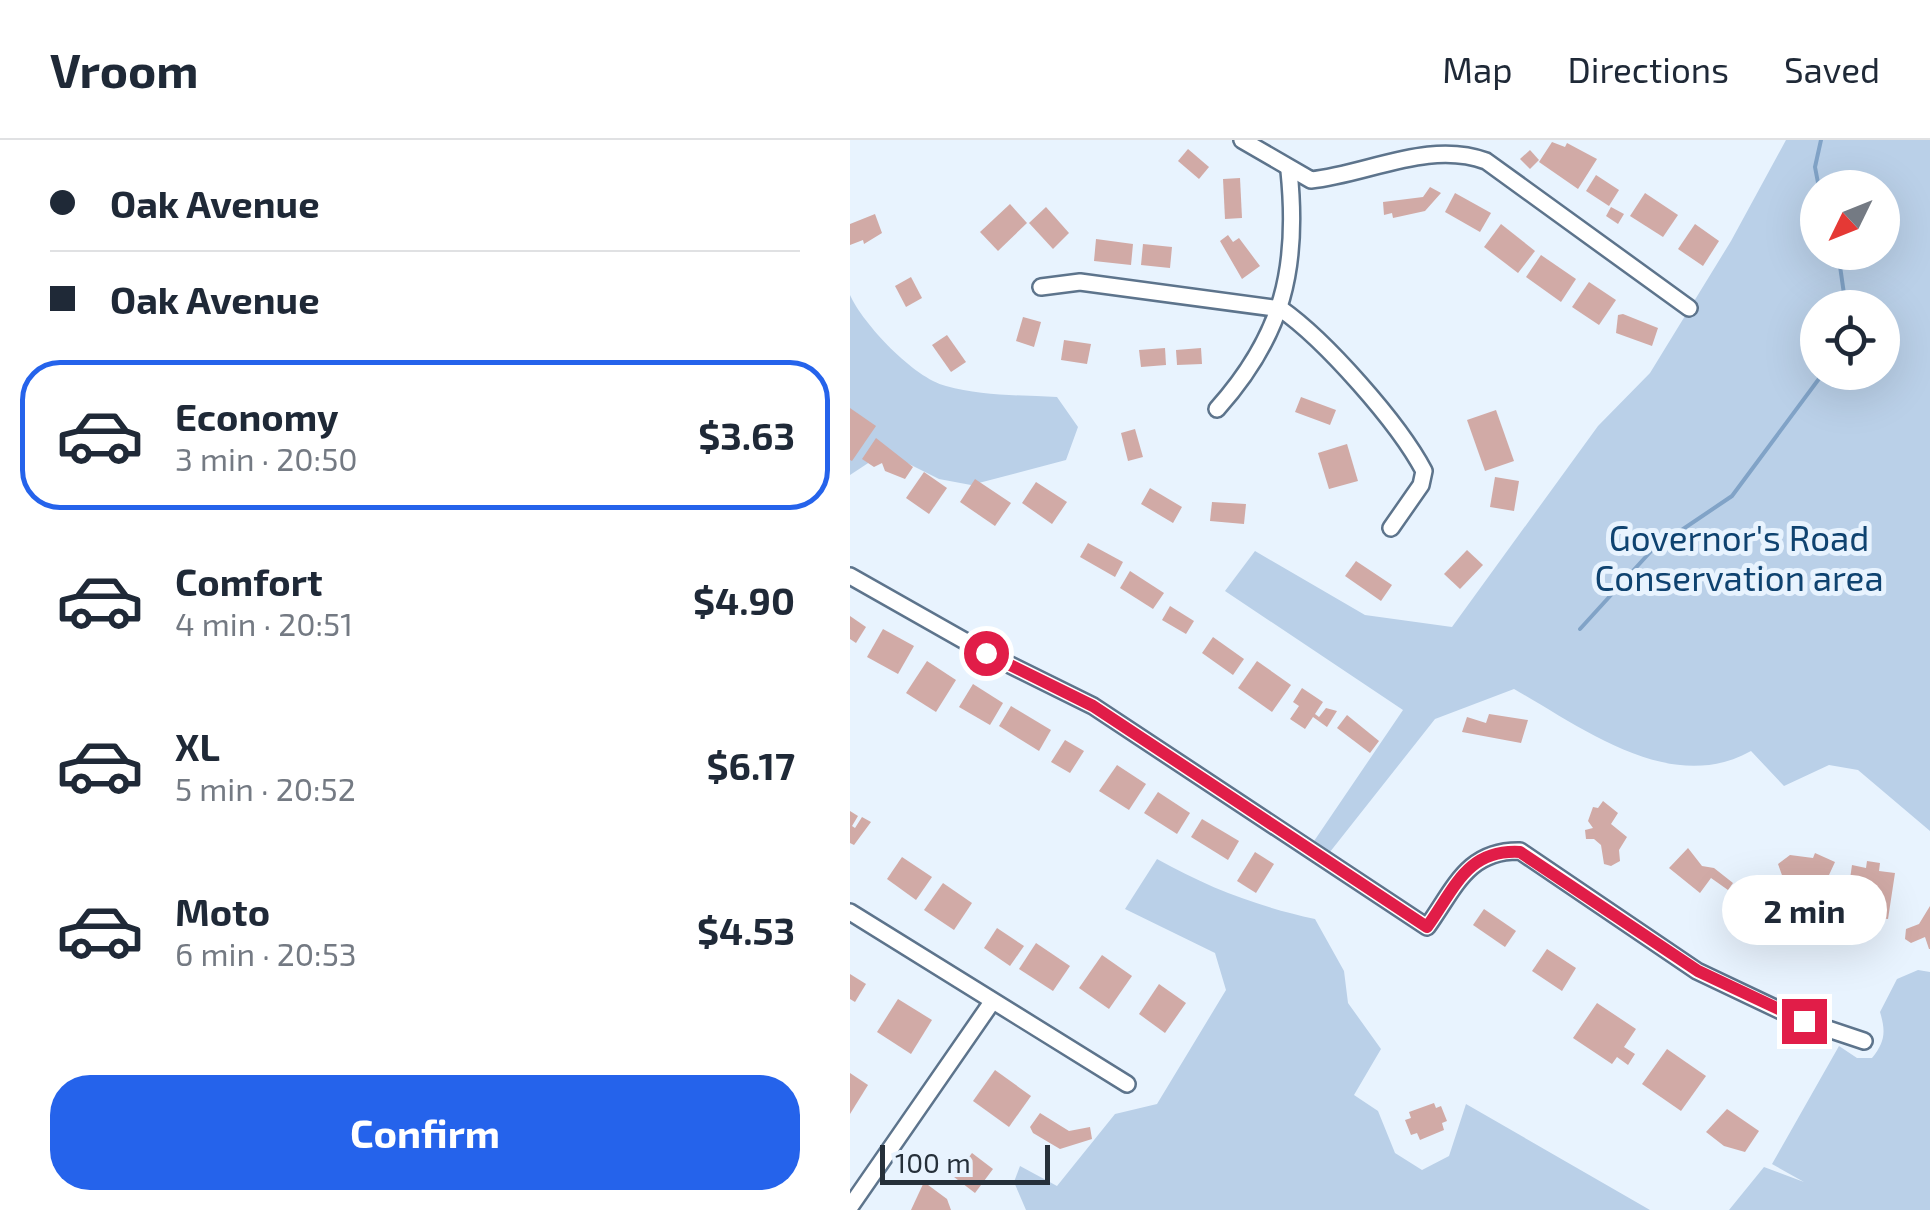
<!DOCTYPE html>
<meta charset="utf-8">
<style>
body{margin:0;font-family:"Exo 2",sans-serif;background:#f6f6f7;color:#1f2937;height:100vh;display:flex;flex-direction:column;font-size:38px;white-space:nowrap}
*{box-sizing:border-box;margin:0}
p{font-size:32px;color:#747a83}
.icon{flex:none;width:55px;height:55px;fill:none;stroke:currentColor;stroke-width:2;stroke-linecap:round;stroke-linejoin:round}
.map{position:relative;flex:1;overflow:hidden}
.drawer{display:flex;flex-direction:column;background:#fff;width:850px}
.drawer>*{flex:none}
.hud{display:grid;align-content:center;height:220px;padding:0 50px;background:#fff}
.needle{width:65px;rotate:227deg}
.controls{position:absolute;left:950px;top:30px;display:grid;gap:20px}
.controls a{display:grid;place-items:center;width:100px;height:100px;border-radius:50%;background:#fff;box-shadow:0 10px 40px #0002;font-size:50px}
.scale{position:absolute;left:30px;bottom:25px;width:170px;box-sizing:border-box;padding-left:10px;border:5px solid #26303a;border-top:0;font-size:28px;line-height:35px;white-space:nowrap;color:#26303a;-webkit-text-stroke:8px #e8f3fe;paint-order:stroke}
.end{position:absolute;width:45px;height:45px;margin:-22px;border:12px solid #e11d48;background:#fff;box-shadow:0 0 0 5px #fff}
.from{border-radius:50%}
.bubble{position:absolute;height:70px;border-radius:35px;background:#fff;box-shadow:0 10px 40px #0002;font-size:32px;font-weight:700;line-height:70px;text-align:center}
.hud b{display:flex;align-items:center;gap:35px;height:95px;font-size:38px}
.hud b+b{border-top:2px solid #e0e1e3}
.hud i{width:25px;height:25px;background:#1f2937}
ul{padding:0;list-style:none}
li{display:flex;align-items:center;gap:30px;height:150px;margin:0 20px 15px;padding:0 30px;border:5px solid transparent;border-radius:40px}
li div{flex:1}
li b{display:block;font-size:38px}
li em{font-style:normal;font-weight:700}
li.on{border-color:#2563eb}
li>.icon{width:90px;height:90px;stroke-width:1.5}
.cta{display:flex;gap:20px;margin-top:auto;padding:20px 50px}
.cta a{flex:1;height:115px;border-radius:40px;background:#2563eb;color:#fff;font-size:40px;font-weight:700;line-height:115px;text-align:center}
header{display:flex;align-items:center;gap:60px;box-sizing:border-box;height:140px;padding:0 50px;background:#fff;border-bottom:2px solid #e0e1e3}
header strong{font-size:48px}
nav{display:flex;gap:55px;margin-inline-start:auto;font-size:35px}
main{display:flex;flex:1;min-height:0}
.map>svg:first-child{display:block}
.green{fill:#bad0e8;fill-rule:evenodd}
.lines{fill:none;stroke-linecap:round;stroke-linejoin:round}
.stream{stroke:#81a3c7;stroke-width:4}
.building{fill:#d1aaa6}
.minor-casing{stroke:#5d748c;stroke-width:20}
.minor{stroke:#fff;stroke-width:15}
.route{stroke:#e11d48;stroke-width:12}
.labels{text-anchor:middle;stroke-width:10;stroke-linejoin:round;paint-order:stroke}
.park-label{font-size:35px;fill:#0f4370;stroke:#e8f3fe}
</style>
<header>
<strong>Vroom</strong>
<nav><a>Map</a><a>Directions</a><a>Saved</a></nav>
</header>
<main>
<section class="drawer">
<div class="hud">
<b><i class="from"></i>Oak Avenue</b>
<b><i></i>Oak Avenue</b>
</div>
<ul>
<li class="on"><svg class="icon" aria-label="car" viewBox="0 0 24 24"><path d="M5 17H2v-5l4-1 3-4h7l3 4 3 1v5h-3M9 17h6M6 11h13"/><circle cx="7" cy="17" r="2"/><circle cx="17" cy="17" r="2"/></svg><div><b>Economy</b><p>3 min · 20:50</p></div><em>$3.63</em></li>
<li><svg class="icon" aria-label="car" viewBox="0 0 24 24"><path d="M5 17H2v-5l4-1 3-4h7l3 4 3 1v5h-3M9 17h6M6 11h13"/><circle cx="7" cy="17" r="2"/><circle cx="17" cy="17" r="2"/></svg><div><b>Comfort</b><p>4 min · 20:51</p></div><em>$4.90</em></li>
<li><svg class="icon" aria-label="car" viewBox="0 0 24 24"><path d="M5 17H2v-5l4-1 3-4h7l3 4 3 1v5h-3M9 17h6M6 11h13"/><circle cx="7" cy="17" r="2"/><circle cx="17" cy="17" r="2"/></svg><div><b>XL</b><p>5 min · 20:52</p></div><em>$6.17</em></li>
<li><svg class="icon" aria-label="car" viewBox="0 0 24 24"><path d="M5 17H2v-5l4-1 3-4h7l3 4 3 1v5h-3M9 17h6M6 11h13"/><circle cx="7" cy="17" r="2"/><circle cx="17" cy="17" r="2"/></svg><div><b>Moto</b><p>6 min · 20:53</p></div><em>$4.53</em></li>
</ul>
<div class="cta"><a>Confirm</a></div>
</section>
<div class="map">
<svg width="1080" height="1070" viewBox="0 0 1080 1070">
<rect width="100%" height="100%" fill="#e8f3fe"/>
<g class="green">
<path d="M936,0H1080V691L1008,630L979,625L934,646L901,611C821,656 733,588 664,549L585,579L476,717L460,707L553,570L375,451L405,411L515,475L602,487L748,286L800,233L881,101ZM968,48H1032V112H968ZM968,168H1032V232H968Z"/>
<path d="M0,155C13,184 64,238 96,246C131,256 170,255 207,257L228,287L216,320L121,345L89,339L35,312L0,335Z"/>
<path d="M307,719C359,748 406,766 465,779L494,831L498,863L531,909L504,955L528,971L545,1013L572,1030L599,1016L616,964L800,1070H176L164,1042L170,1026L207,1046L265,974L307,964L376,850L365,813L275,769Z"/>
<path d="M1068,830L1080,832V1070H879L914,1027L954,1042L922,1024L989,906L1007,918H1022C1035,902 1036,892 1030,872L1047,839Z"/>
</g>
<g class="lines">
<g class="stream">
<path d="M969,48L965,27L971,0"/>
<path d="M988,112L996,168"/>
<path d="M730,489L802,410L882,356L974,232"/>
</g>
</g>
<g class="building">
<path d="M702,2L715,7L717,3L747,19L728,49L689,22Z"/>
<path d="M338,9L359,27L349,39L328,21Z"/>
<path d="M680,10L689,20L680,29L670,19Z"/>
<path d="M746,35L769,50L759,66L736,51Z"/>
<path d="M390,38L392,78L375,79L373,39Z"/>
<path d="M580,47L591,53L575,71L543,78L542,73L534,75L533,62L573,57Z"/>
<path d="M605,53L641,73L630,92L595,72Z"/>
<path d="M795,53L828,75L813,97L780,76Z"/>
<path d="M160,64L177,83L148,111L130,92Z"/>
<path d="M196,67L219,93L203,109L179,83Z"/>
<path d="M761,67L774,74L768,84L756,76Z"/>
<path d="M25,74L32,93L14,104L13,100L0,105V84Z"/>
<path d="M651,84L685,111L668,133L634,107Z"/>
<path d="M845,84L869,101L853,126L828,109Z"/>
<path d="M378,95L383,102L389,98L410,126L392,139L370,101Z"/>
<path d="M246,99L283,104L281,125L244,121Z"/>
<path d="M293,104L322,107L320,128L291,125Z"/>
<path d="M691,115L726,139L711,162L676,137Z"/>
<path d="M61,137L72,158L56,167L45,146Z"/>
<path d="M739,142L766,160L749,185L722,167Z"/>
<path d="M773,174L808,188L802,206L766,193L768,175Z"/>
<path d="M173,177L191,182L184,207L166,201Z"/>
<path d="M97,195L116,222L101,232L82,205Z"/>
<path d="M214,200L241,204L237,224L211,220Z"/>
<path d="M315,208L316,225L291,227L289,210Z"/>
<path d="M351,208L352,224L327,225L326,210Z"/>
<path d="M451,257L486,270L480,285L445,272Z"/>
<path d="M0,268L26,286L2,321L0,320Z"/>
<path d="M646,270L664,321L635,331L617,280Z"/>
<path d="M285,289L293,317L278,321L271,293Z"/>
<path d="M26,298L63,327L55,339L35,331L32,323L24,327L12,319Z"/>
<path d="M497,304L508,341L479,349L468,313Z"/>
<path d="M74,332L97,348L79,374L56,358Z"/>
<path d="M645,337L669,341L664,371L640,367Z"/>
<path d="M125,339L161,363L145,386L110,362Z"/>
<path d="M186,342L217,362L202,384L172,363Z"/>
<path d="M300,348L332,367L323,383L291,364Z"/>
<path d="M362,362L396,364L394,384L360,381Z"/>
<path d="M238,403L273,422L265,437L230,417Z"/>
<path d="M617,410L633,425L610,449L594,434Z"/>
<path d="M506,421L542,445L531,461L495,436Z"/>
<path d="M280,431L314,453L303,469L270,448Z"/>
<path d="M320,466L344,481L336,494L312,480Z"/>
<path d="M0,476L16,487L6,503L0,499Z"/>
<path d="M33,489L64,506L48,534L17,517Z"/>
<path d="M363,497L394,519L383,535L352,513Z"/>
<path d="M77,521L106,540L86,572L56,553Z"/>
<path d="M407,521L441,545L422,572L388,548Z"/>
<path d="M123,544L153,563L140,585L109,567Z"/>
<path d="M452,548L473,562L465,574L469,577L476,568L487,571L477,587L463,577L455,589L440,579L449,566L443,562Z"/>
<path d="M161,566L201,590L189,611L149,586Z"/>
<path d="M639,574L678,580L671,603L612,592L617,577L636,583Z"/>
<path d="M497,575L529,601L520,613L487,588Z"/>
<path d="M215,600L234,611L220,633L201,622Z"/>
<path d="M267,625L296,644L279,670L249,651Z"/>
<path d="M308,652L340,673L327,694L294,673Z"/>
<path d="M753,661L768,673L761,684L777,697L769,710L770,721L761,726L754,724L751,705L744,699H736L735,690L743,688L738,681L743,667L748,668Z"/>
<path d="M0,671L8,676L2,686L5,688L12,677L21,682L4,705L0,703Z"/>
<path d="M352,679L389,701L378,720L341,697Z"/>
<path d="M838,708L852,726L864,728L883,743L878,750L861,738L850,753L819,728Z"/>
<path d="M405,712L424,724L406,753L387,741Z"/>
<path d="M965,713L985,722L979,735L985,738L962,776L947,769L956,749L933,738L928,724L940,715L963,718Z"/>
<path d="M52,717L82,737L66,760L37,739Z"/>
<path d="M1017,721L1030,723L1029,731L1045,733L1038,779L1023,777L1025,765L997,760L1002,725L1016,728Z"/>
<path d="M93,743L122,763L104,790L74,770Z"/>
<path d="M1080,766V809H1079L1075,797L1061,803L1055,799L1056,789L1069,784Z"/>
<path d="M634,769L666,791L655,807L623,785Z"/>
<path d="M147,788L174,806L160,826L134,808Z"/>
<path d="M186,803L220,826L203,851L169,829Z"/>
<path d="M697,809L726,828L712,851L682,831Z"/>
<path d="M252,815L282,836L259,869L229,848Z"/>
<path d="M0,834L16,844L5,862L0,859Z"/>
<path d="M309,844L336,863L315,893L289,874Z"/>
<path d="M48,859L82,880L61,914L27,892Z"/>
<path d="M747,863L786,889L774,907L785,914L778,925L767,917L762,924L723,898Z"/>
<path d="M817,909L856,936L831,971L792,944Z"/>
<path d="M145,930L181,956L159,987L123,961Z"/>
<path d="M0,933L18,945L0,974Z"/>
<path d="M584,963L586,968L591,966L597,981L592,983L594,990L570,1000L567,993L561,995L555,980L561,978L559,972Z"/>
<path d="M877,969L909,991L895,1012L874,1006L856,992Z"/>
<path d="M190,973L219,991L240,987L242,999L210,1009L183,993L180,987Z"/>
<path d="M122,1013L143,1029L125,1053L104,1037Z"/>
<path d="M74,1042L97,1059L101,1070H61Z"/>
</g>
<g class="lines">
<g class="minor-casing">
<g id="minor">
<path d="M392,0L461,40C518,34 579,0 636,21L839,168"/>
<path d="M191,147L230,142L431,169C475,200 548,282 574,331L571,345L541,388"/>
<path d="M367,269C433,195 449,128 439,31"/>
<path d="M0,436L136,513L243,566L577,787C605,748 617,710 670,711L847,831L948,879L1014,901"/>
<path d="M0,772L277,944"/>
<path d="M0,1067L142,862"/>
</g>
</g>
<use href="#minor" class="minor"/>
</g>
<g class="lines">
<path class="route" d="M136,513L243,566L577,787C605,748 617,709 670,712L848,831L954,881"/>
</g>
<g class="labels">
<g class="park-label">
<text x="889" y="411">Governor's Road<tspan x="889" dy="40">Conservation area</tspan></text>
</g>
</g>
</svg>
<div class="controls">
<a><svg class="needle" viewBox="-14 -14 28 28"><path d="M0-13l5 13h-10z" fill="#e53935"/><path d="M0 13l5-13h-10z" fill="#747a83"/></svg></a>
<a><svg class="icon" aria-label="locate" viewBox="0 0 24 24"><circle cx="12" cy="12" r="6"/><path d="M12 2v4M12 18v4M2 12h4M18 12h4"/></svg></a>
</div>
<div class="scale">100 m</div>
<i class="end from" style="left:136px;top:513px"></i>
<i class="end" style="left:954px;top:881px"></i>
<div class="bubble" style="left:872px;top:735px;width:165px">2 min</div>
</div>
</main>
